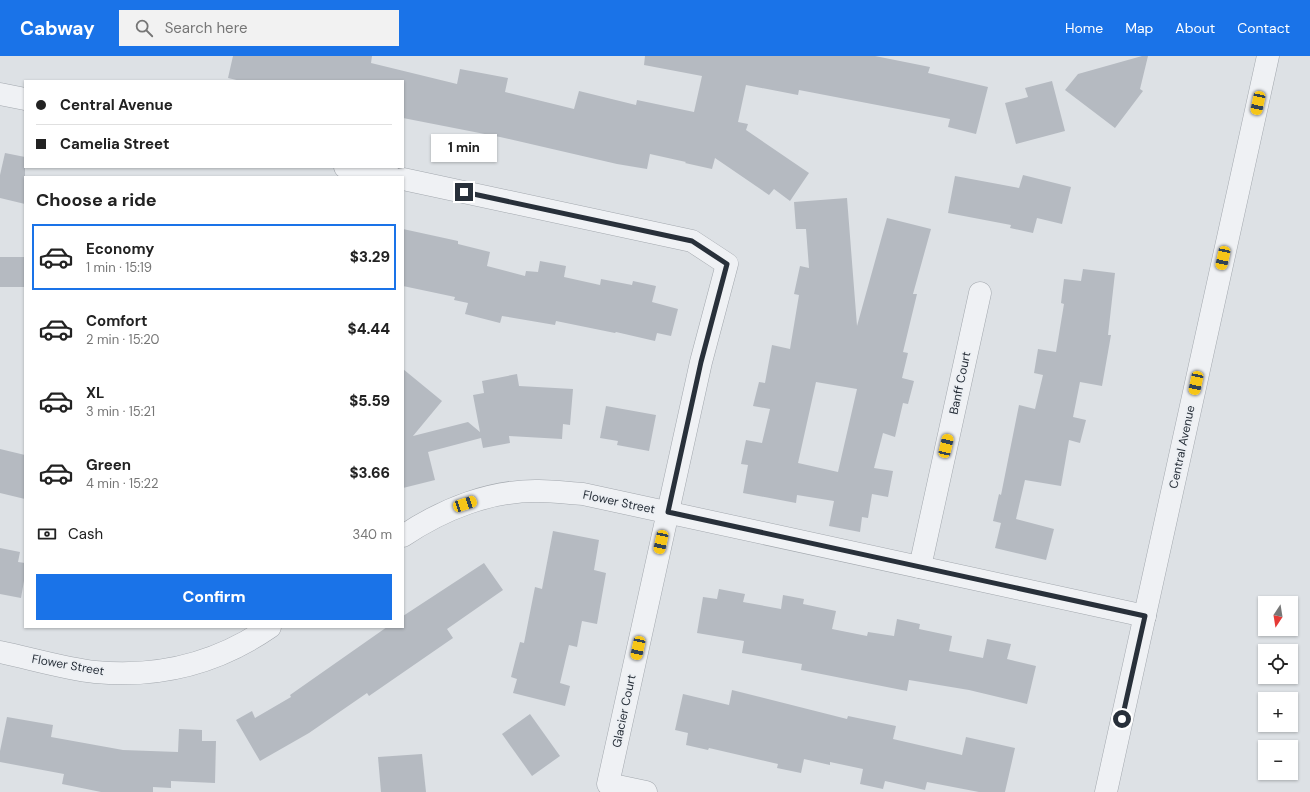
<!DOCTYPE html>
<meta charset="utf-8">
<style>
body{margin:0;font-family:"DM Sans",sans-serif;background:#f2f2f2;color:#222;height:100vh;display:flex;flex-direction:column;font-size:15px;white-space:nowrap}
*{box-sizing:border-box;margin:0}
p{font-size:13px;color:#767676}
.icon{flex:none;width:22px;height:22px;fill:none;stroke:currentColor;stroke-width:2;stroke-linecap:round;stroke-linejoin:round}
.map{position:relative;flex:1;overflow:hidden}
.details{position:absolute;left:24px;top:120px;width:380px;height:452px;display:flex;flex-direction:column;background:#fff;border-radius:0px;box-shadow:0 1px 3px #0004}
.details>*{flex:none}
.top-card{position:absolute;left:24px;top:24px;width:380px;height:88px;border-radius:0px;box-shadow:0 1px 3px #0004;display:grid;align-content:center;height:88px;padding:0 12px;background:#fff}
.needle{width:26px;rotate:192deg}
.fabs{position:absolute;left:1258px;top:540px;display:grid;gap:8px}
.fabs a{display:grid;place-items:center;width:40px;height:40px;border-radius:0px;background:#fff;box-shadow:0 1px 3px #0004;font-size:20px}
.end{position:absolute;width:18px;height:18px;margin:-9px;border:5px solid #28303a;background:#fff;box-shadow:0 0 0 2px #fff}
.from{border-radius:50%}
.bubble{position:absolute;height:28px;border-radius:0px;background:#fff;box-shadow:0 1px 3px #0004;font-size:13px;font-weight:800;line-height:28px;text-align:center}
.car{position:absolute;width:12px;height:24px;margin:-12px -6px;border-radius:5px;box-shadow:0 0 3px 1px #0007;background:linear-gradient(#f5c518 24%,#345 0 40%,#f5c518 0 76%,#345 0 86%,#f5c518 0)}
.top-card b{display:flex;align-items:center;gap:14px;height:38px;font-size:15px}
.top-card b+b{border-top:1px solid #e0e0e0}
.top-card i{width:10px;height:10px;background:#222}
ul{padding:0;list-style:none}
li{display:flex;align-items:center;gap:12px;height:66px;margin:0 8px 6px;padding:0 4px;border:2px solid transparent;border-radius:0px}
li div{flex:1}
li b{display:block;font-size:15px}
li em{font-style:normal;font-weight:800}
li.current{border-color:#1a73e8}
li>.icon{width:36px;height:36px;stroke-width:1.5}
h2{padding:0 12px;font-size:18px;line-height:48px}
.pay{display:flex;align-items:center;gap:10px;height:44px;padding:0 12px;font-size:15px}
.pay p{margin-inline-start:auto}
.action{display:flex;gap:8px;margin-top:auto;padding:8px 12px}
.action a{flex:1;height:46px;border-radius:0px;background:#1a73e8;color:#fff;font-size:16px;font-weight:800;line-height:46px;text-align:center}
header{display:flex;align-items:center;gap:24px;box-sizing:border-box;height:56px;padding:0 20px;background:#1a73e8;color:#fff}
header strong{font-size:19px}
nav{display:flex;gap:22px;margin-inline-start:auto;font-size:14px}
.search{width:280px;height:36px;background:#f2f2f2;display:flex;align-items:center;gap:10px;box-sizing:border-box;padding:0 14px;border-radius:0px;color:#767676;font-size:15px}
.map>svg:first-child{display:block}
.building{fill:#b5bac1;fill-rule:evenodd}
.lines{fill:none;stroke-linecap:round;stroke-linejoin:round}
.minor-casing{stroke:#a3a8ae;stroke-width:23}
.minor{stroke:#eff1f4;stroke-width:22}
.route{stroke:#28303a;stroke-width:5}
.labels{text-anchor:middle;stroke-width:3.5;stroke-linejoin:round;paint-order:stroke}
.street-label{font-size:12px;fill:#28303a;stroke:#eceff3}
</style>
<header>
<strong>Cabway</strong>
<div class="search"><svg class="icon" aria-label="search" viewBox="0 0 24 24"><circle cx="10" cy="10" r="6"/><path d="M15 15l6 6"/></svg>Search here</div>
<nav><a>Home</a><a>Map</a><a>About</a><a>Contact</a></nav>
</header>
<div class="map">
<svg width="1310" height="736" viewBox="0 0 1310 736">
<rect width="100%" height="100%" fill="#dde1e5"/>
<g class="building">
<path d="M233,0H372L371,7L457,28L460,13L508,22L505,36L574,53L579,35L636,49L637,44L694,56L702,20L644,9L645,0H875L930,11L928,17L988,31L976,78L948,71L950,63L799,34L798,39L746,29L738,66L748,68L746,74L809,117L790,145L774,133L769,139L715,102L712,113L685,107L686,106L650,98L647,113L617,108L500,81L403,62V25H241L228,22Z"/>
<path d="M1142,0H1148L1140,33L1143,35L1115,72L1065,34L1078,18Z"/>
<path d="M1052,25L1065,75L1016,88L1005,47L1028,41L1025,32Z"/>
<path d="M5,97L25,101V148L0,142V119Z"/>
<path d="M1023,119L1071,131L1062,168L1037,162L1033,177L1010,172L1011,169L948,157L955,120L1019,132Z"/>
<path d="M847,142L857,270L887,162L931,173L913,238H917L903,296L908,297L902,322L914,325L908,348L903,347L895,381L883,377L874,412L893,415L888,441L872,438L868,462L862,461L860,476L829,470L834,445L797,439L796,447L743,437L748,409L741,408L746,384L762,387L770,353L753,350L759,326L765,327L772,289L790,293L799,239L794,238L800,210L809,212L806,173H796L794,146ZM816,326L857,333L838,416L798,407Z"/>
<path d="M403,173L458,185V188L490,196L487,210L525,220L526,215L538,216L540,205L566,210L564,221L600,229L601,223L632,229L633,225L656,230L652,246L678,253L671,280L657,277L655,285L616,276L615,277L556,265L555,269L502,260L500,267L465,258L468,247L454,244L455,241L403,230Z"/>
<rect x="0" y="201" width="25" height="30"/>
<path d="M1083,213L1115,217L1108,279H1111L1102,330L1080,326L1073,361L1086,364L1080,387L1069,384L1061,430L1025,424L1016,463L1054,473L1046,504L995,492L1001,467L993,465L999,438L1001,439L1019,349L1035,353L1043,319L1034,317L1038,293L1056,296L1064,248L1061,247L1064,223L1081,225Z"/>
<path d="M403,313L442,345L413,380L468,366L480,376L473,339L484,337L482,325L517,318L519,330L573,333L570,369L563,368L562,383L509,380L510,387L483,392L481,382L428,396L435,424L403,432Z"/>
<path d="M606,350L656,359L649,395L617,389L618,385L600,382Z"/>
<path d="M0,393L25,399V443L0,437Z"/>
<path d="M553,475L599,484L594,514L606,517L597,568L582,565L577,591L569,589L560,627L570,630L565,650L513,637L517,623L511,621L520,586L524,587L535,531L542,533Z"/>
<path d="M0,492L20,496L18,506L25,507V519L21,542L0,538Z"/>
<path d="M484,507L503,534L447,573L453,582L369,640L367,637L309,677L260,705L236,664L252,655L255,662L291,641L290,639L387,571H403V560Z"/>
<path d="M719,533L745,538L743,546L781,553L783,539L804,543L803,548L836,555L832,573L867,580L868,576L894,580L897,563L920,568L919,573L952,580L949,595L983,602L987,583L1011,588L1007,603L1036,610L1027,648L969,634L909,624L907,635L801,614L802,608L742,597L744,585L697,577L703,541L717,543Z"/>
<path d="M732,634L847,663L848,660L896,670L893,683L962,699L966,681L1015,692L1005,736H979L927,726L925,734L885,725L883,733L860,728L863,713L830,706V709L804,703L801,717L777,712L778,708L709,692L708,694L686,689L688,677L675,674L683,638L729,649Z"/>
<path d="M530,658L560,700L532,720L502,678Z"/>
<path d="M7,661L53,669L51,681L123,694L178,696L179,673L202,674V685H216L215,727L171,725V732L153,731V736H101L62,728L64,718L0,706V695Z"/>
<path d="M422,698L426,736H381L378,701Z"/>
</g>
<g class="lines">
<g class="minor-casing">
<g id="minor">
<path d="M0,38L25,43"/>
<path d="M345,111L391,121"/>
<path d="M403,123L692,185L727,208L701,306L608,728L646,736"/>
<path d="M403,480C443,453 491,434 539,435C554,435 568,437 583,438L1145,560"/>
<path d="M920,511L980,237"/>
<path d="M0,596C29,602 66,613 95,616C158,622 218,607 270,571"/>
<path d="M1106,736L1268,0"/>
</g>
</g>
<use href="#minor" class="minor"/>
</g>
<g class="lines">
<path class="route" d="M464,136L692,185L727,208L701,306L668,456L1145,560L1122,663"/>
</g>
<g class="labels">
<g class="street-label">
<text transform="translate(960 327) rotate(-78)" y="4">Banff Court</text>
<text transform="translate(1182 391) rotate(-78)" y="4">Central Avenue</text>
<text transform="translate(619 446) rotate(12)" y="4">Flower Street</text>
<text transform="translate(68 609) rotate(10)" y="4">Flower Street</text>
<text transform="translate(624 655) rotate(-78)" y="4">Glacier Court</text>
</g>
</g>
</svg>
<div class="fabs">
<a><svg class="needle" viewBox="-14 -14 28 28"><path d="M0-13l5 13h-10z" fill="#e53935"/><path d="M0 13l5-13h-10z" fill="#767676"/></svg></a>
<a><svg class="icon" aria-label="locate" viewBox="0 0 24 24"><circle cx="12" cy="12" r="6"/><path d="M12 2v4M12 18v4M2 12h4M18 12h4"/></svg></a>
<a>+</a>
<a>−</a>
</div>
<i class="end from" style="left:1122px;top:663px"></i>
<i class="end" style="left:464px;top:136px"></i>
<div class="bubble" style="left:431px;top:78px;width:66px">1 min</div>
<i class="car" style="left:1258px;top:47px;rotate:192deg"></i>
<i class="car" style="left:1223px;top:202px;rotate:192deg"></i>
<i class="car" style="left:1196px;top:327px;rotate:192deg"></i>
<i class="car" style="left:946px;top:390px;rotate:13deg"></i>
<i class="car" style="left:465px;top:448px;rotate:72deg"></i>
<i class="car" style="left:661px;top:486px;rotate:192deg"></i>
<i class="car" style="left:638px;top:592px;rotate:192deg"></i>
<div class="top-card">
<b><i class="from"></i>Central Avenue</b>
<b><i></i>Camelia Street</b>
</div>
<section class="details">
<h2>Choose a ride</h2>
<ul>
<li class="current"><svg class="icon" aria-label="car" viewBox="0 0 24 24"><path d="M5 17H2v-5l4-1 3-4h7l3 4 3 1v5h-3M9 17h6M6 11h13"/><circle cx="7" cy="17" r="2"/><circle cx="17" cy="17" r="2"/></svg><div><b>Economy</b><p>1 min · 15:19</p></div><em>$3.29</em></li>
<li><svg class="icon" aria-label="car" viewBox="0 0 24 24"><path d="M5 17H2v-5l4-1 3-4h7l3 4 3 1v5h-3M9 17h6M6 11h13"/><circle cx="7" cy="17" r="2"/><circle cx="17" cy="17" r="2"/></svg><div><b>Comfort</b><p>2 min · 15:20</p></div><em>$4.44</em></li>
<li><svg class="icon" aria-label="car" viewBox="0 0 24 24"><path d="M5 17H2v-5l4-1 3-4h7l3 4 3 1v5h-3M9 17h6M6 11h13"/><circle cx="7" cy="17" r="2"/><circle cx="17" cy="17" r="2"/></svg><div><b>XL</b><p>3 min · 15:21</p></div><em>$5.59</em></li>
<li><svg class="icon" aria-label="car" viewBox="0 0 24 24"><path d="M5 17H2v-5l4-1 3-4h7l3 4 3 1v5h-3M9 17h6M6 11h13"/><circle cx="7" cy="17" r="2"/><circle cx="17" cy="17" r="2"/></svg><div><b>Green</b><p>4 min · 15:22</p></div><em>$3.66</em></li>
</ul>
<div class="pay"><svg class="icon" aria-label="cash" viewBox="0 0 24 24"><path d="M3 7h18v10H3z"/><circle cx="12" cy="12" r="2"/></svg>Cash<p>340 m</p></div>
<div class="action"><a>Confirm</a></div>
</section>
</div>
